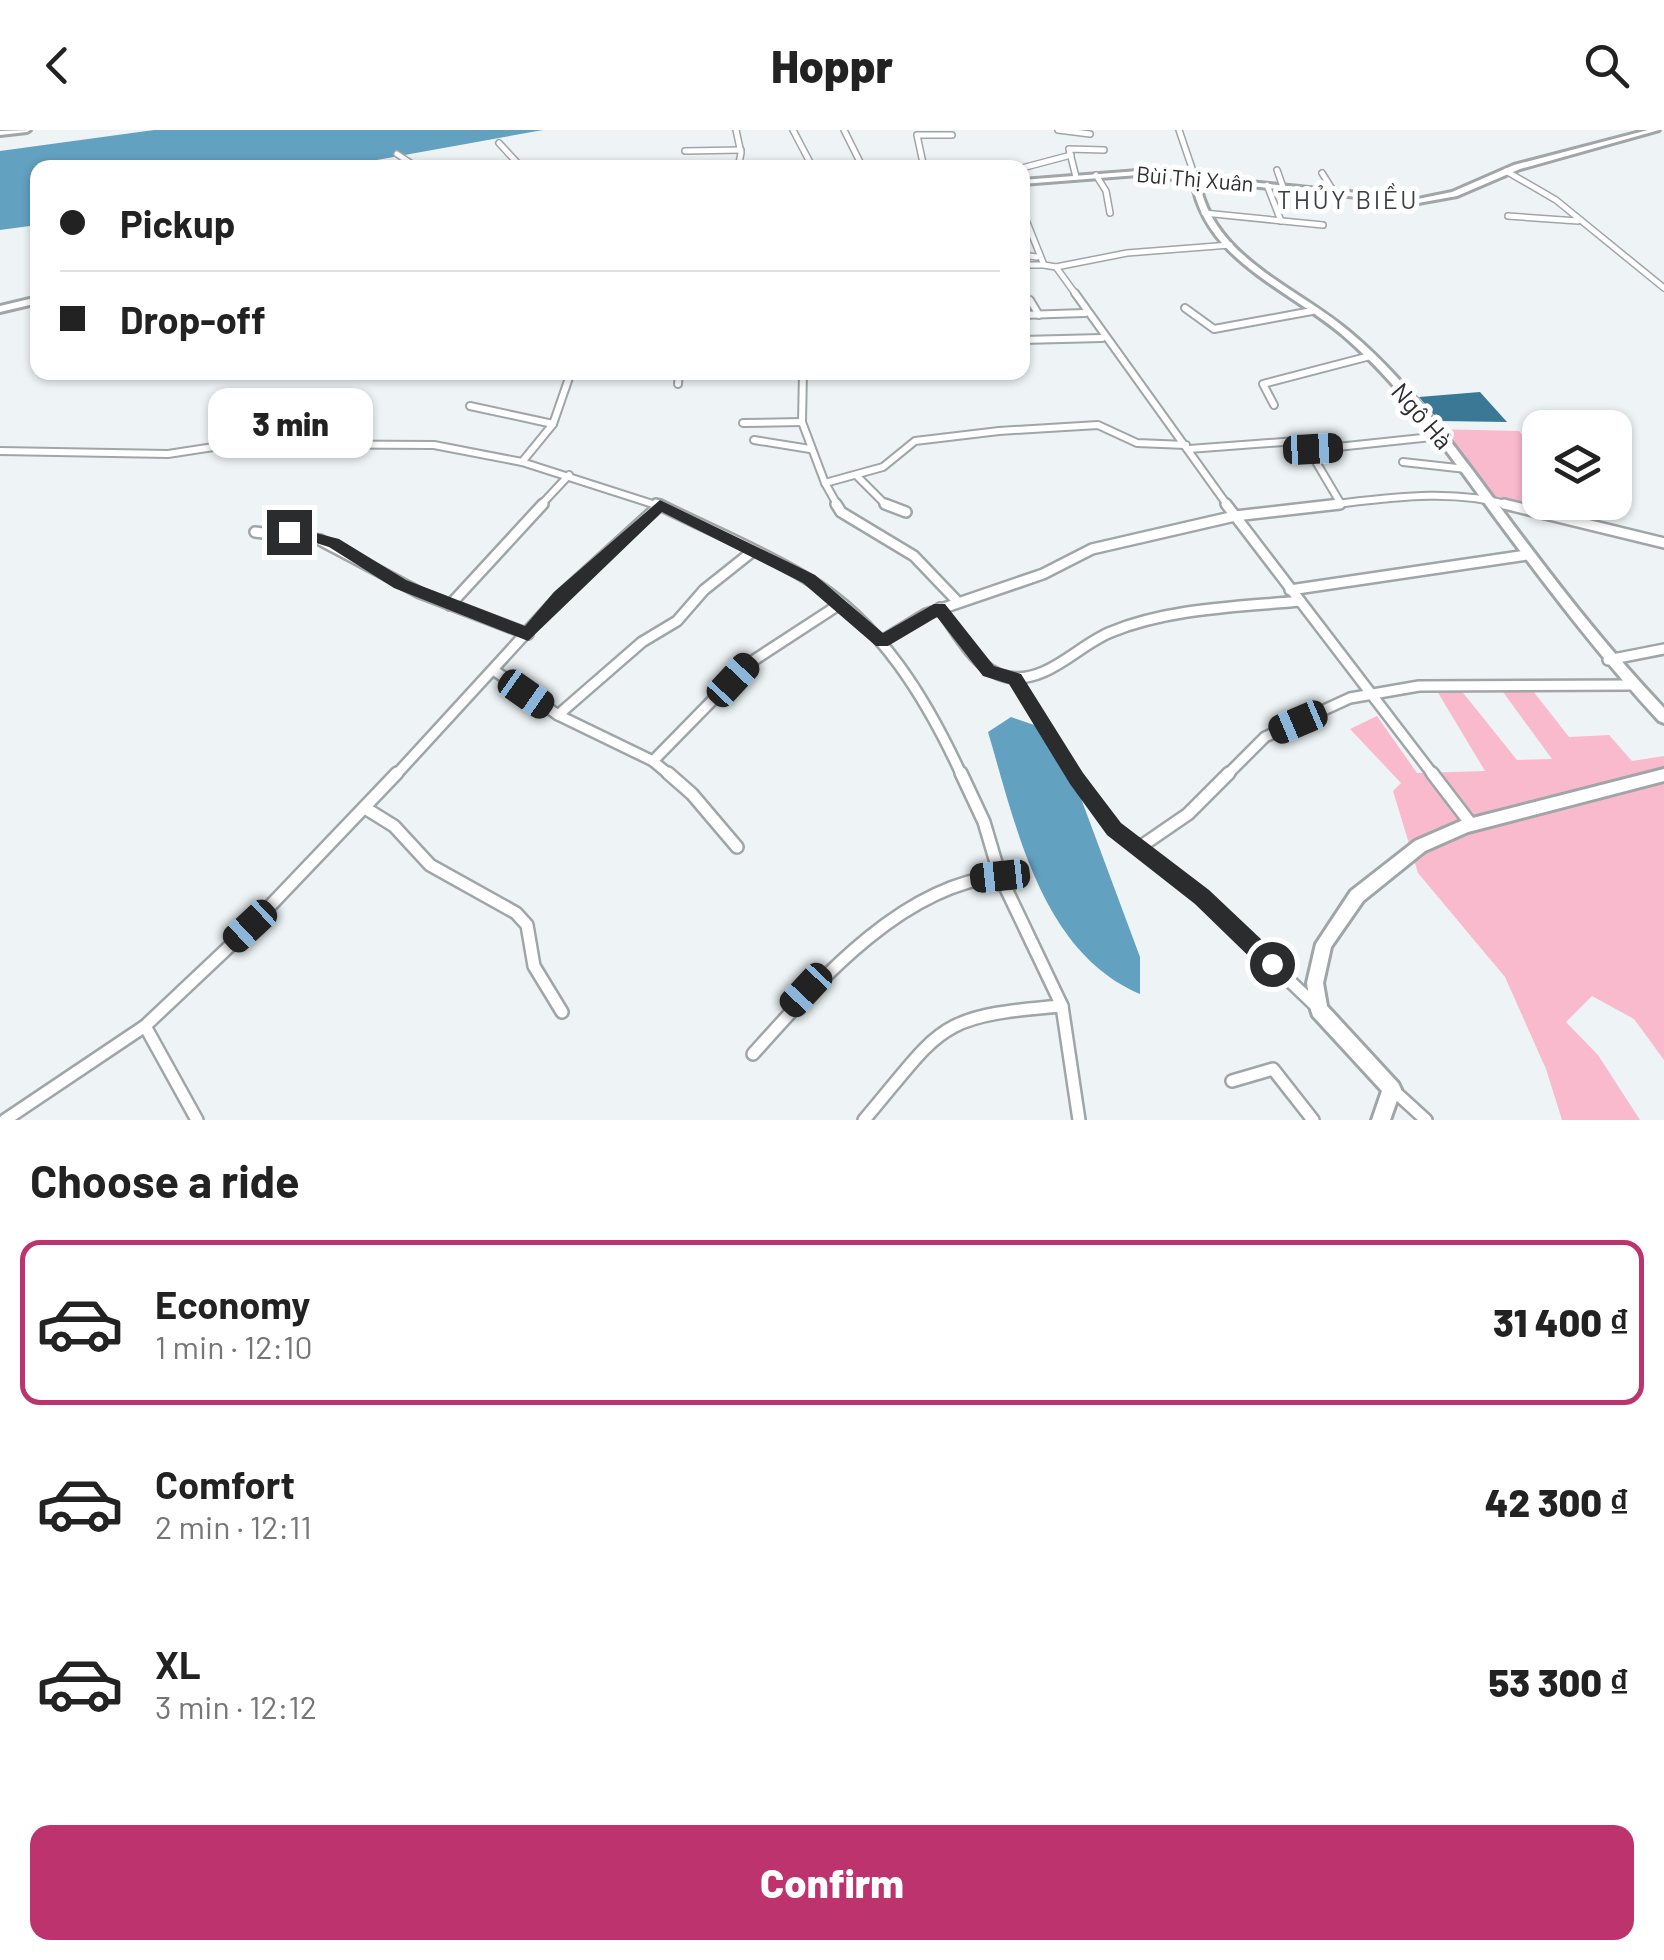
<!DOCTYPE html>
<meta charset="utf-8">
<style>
body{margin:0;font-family:Barlow,sans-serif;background:#f2f2f2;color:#222;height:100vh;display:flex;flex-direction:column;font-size:38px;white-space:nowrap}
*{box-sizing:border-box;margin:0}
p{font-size:32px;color:#767676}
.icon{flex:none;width:55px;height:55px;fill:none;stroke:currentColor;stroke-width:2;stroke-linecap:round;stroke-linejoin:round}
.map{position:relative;height:990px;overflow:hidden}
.side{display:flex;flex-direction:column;background:#fff;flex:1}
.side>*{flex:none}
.hud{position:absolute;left:30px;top:30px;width:1000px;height:220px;border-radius:20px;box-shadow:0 2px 8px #0004;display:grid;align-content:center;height:220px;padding:0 30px;background:#fff}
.buttons{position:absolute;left:1522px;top:280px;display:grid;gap:20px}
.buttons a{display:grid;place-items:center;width:110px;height:110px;border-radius:20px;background:#fff;box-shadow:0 2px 8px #0004;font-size:50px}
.end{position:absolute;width:45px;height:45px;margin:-22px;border:12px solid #2b2c2e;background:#fff;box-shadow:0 0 0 5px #fff}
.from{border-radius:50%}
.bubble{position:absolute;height:70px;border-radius:20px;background:#fff;box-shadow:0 2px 8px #0004;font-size:32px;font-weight:800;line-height:70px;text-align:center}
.car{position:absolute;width:30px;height:60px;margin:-30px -15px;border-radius:12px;box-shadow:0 0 8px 2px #0007;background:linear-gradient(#222 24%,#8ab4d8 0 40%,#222 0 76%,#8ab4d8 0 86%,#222 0)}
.hud b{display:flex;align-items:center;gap:35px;height:95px;font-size:38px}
.hud b+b{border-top:2px solid #e0e0e0}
.hud i{width:25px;height:25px;background:#222}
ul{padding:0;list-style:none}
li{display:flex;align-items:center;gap:30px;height:165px;margin:0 20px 15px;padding:0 10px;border:5px solid transparent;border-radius:20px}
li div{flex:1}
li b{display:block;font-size:38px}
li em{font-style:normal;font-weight:800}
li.on{border-color:#bd336e}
li>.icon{width:90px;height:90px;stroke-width:1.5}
h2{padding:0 30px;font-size:45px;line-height:120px}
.button{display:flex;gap:20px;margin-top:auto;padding:20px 30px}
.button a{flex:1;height:115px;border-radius:20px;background:#bd336e;color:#fff;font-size:40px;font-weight:800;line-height:115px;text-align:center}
header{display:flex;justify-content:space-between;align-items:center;height:130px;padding:0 30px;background:#fff;font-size:45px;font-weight:800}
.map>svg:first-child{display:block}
.green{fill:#f9bacd}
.water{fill:#63a1c1}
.building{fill:#3a7896}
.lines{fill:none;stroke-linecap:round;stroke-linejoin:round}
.street-far3-casing{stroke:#a0a5a8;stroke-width:8}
.street-far2-casing{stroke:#a0a5a8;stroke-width:10}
.street-far1-casing{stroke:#a0a5a8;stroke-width:14}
.street-casing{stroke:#a0a5a8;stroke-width:16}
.secondary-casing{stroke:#a0a5a8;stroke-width:6}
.street-far3{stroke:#fff;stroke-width:5}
.street-far2{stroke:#fff;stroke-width:6}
.street-far1{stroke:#fff;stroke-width:9}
.street{stroke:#fff;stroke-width:11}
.secondary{fill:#fff;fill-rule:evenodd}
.route{fill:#2b2c2e}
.labels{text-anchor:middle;stroke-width:10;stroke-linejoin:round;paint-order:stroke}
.far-street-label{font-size:22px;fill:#2b2c2e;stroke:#fff}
.far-quarter-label{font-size:25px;letter-spacing:2.5px;fill:#3e4244;stroke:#fff}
.street-label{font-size:25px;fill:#2b2c2e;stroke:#fff}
</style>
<header><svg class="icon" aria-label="back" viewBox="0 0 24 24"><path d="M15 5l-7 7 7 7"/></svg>Hoppr<svg class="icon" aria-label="search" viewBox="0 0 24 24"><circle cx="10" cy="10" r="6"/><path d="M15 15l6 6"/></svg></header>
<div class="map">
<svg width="1664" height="990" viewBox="0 0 1664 990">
<rect width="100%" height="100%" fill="#eef4f6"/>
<g class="green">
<path d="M1435,299L1519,301L1540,328V372L1562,373L1559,390L1488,369Z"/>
<path d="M1460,559L1517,630L1552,629L1503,562L1533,561L1569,607L1609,605L1632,631L1664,626V930L1634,889L1592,866L1566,892L1598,925L1640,990H1562L1546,939L1505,847L1418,743L1393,661L1401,653L1350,599L1377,586L1417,643L1485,641L1437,561Z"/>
</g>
<g class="water">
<path d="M154,0H543L338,37L38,38L37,95L0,100V21Z"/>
<path d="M1011,587L1040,597L1076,655L1140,827V864C1041,822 1016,696 988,602Z"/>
</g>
<path class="building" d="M1480,262L1507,292L1439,291L1419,267Z"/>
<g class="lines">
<g class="street-far3-casing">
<g id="street-far3">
<path d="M736,0L741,23L738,38"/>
<path d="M793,0L813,38"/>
<path d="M844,0L863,38"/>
<path d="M1058,0L1090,4"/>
<path d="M1179,0L1195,47"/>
<path d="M499,13L522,38"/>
<path d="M685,21L741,20"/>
<path d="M397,24L418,38"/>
<path d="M924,38L917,5H952"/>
<path d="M1022,38L1071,25"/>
<path d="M1277,40L1283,57"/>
<path d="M1506,41L1556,70L1664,158"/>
<path d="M1322,43L1334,62"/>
<path d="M1096,45L1106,61L1110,83"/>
<path d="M1076,47L1069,19L1104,20"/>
<path d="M1267,55L1281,91"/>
<path d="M1022,80L1044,135L1056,137L1077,166"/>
<path d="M1204,83L1323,95"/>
<path d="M1508,86L1578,91"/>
<path d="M1022,125L1037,127"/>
<path d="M1022,135H1044"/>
<path d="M1056,137L1127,123L1230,115"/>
</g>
</g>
<g class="street-far2-casing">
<g id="street-far2">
<path d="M1075,163L1228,376"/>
<path d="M1030,170L1039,185"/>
<path d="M1185,178L1214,199L1312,181"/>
<path d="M1022,185L1085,183"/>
<path d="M1022,210L1102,208"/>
<path d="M803,242L802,292L825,353L883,337L915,311L999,301L1098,295L1137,313L1186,315"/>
<path d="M678,254L679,242"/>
<path d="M1274,275L1263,254L1370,226"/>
<path d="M470,276L553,294"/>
<path d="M743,293L802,292"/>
<path d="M754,310L810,319"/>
<path d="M1189,319L1297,311L1309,324"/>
<path d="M0,321L168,324L233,314L434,315L522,332L659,376"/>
<path d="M522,332L553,294L571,242"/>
<path d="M1403,332L1466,339"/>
<path d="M858,347L887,376"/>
<path d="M825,353L838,376"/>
<path d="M1341,374L1309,320L1441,306"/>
<path d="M540,376L569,345"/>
<path d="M1319,376C1383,369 1449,357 1512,376"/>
</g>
</g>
<g class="street-far1-casing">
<g id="street-far1">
<path d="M836,374L841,382L914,426L957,471"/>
<path d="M885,374L906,382"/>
<path d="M1226,374L1434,646"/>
<path d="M1504,374L1664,413"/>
<path d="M660,375C708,399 760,420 806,448C880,491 927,570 962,646"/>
<path d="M255,402L320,410L420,463L528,504"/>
<path d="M1290,460L1527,425"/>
<path d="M450,475L543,374"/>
<path d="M940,478C957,502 976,541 1008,547C1047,554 1078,515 1111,502C1169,478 1238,477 1300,471"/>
<path d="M882,511L926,484L1043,444L1092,419L1235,386L1340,374"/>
<path d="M1608,530L1664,519"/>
<path d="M495,541L558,585L653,631L671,646"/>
<path d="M1015,549L1075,646"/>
<path d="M558,585L642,512L677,491L704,460L753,421"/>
<path d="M653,631L748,534L840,474"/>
<path d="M395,646L560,466L660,375L656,374"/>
<path d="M1226,646L1265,607L1350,568L1419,556L1632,555"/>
</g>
</g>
<g class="street-casing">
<g id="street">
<path d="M668,643L692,664L737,717"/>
<path d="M961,643L984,692L1000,746L1062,876L1079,990"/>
<path d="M1073,643L1114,699L1202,767L1318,878"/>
<path d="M1432,643L1471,694"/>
<path d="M365,678L394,696L430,735L516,783L527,795L534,836L562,882"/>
<path d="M1140,717L1188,684L1229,643"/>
<path d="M145,896L197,990"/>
<path d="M753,924C816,854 901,755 1000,746"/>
<path d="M1232,951L1273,939L1313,990"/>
<path d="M1392,959L1426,990"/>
<path d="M5,990L145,896L250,797L397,643"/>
<path d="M864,990C943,897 934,886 1062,876"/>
</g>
</g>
<g class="secondary-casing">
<g id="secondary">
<path d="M30,0L27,2L0,5V1Z"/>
<path d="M1648,0H1659L1520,39L1457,66L1418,73L1199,51C1213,129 1298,157 1351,203C1409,252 1455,317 1500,377C1552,447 1604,515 1664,578V593L1659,591C1600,527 1549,460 1497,390C1451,327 1405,260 1347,209C1292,160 1205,132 1192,51L1138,45L1022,54V50L1138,41L1192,46L1195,45L1199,47L1418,69L1452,62L1514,35Z"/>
<path d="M38,167V173L0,182V176Z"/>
<path d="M1664,639V651L1468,702L1425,721L1363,771L1331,817L1323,853L1327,876L1398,953L1401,959L1390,990H1372L1382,961L1313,886L1311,880L1307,853L1316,814L1351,761L1415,711L1461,691Z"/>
</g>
</g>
<use href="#street-far3" class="street-far3"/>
<use href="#street-far2" class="street-far2"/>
<use href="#street-far1" class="street-far1"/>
<use href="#street" class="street"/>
<use href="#secondary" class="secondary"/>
</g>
<path class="route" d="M660,370L815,445L883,503L934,474H945L994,536L1021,544L1083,643L1121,693L1209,760L1280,827V842H1265L1195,774L1107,705L1070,654L1009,554L983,546L937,487L888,516H876L803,453L662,382L528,511L394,458L329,417L281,402L289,396L339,409L406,450L525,496L554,462Z"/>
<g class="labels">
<g class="far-street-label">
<text transform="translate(1195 49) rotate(5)" y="8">Bùi Thị Xuân</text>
</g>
<g class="far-quarter-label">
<text x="1348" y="79">THỦY BIỀU</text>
</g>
<g class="street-label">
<text transform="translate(1422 286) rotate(49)" y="9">Ngô Hà</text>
</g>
</g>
</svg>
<div class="buttons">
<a><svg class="icon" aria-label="layers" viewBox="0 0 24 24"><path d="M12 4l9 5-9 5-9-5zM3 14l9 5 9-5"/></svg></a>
</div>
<i class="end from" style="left:1272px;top:834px"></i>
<i class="end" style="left:289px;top:402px"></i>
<div class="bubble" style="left:208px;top:258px;width:165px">3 min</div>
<i class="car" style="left:1313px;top:319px;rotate:87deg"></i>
<i class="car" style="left:733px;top:550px;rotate:43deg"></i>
<i class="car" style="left:526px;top:564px;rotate:125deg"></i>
<i class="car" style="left:1298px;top:592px;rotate:247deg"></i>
<i class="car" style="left:1000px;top:746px;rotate:264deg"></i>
<i class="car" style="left:250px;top:796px;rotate:227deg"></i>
<i class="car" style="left:806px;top:860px;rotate:223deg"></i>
<div class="hud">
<b><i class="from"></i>Pickup</b>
<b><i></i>Drop-off</b>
</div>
</div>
<section class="side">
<h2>Choose a ride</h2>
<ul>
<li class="on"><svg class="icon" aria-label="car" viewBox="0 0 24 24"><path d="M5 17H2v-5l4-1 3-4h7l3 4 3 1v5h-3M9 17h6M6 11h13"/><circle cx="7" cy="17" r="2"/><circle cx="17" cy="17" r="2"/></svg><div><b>Economy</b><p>1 min · 12:10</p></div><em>31 400 ₫</em></li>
<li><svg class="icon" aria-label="car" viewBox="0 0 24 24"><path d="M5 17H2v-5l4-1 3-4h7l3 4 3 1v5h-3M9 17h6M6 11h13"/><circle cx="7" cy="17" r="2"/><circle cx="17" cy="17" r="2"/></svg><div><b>Comfort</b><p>2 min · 12:11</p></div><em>42 300 ₫</em></li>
<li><svg class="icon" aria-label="car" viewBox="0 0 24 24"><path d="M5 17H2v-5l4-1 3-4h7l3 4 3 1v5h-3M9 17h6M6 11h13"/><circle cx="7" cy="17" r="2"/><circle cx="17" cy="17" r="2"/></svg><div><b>XL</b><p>3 min · 12:12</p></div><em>53 300 ₫</em></li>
</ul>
<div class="button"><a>Confirm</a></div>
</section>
